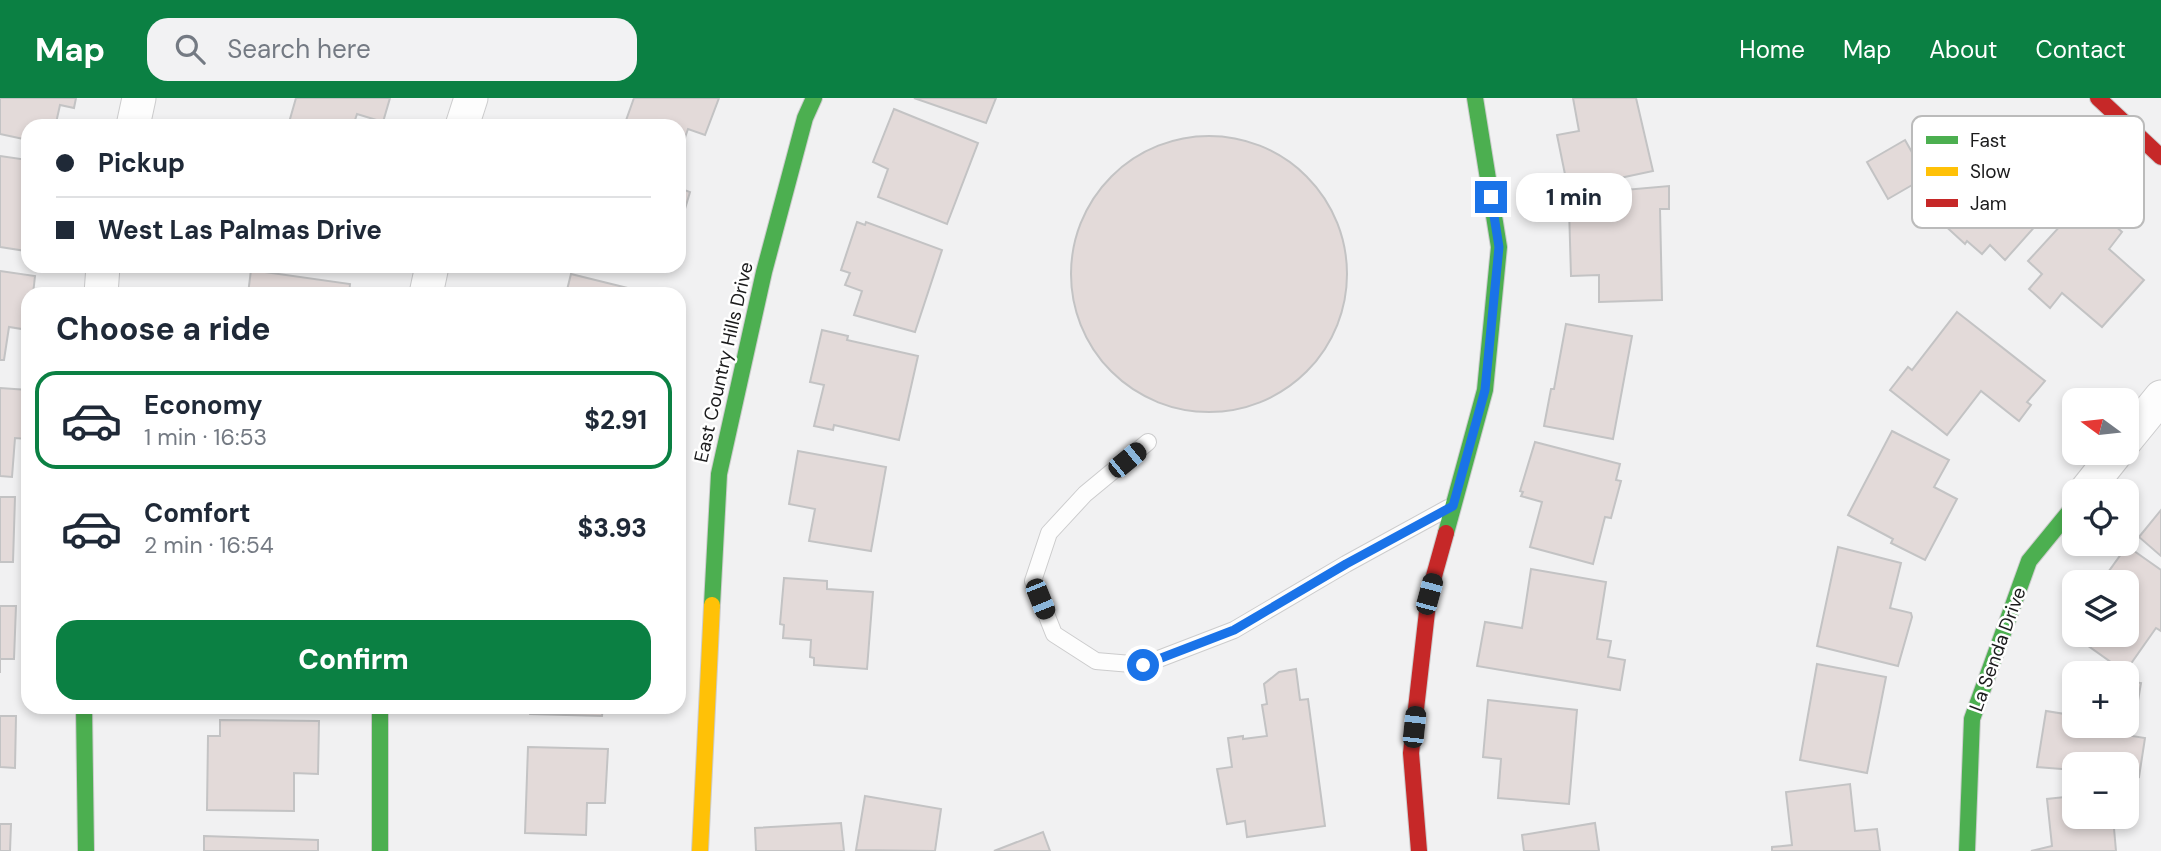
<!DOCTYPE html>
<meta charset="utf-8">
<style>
body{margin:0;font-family:"DM Sans",sans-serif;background:#f2f2f3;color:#1f2937;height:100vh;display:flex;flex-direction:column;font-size:26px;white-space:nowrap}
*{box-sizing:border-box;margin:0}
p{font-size:23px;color:#747a83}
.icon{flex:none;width:38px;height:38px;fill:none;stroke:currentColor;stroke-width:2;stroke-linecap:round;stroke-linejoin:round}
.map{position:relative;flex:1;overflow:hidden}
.side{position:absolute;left:21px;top:189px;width:665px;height:427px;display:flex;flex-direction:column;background:#fff;border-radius:21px;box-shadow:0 4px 10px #0003}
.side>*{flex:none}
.top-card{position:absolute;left:21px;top:21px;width:665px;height:154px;border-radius:21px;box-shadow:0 4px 10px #0003;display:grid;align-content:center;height:154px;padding:0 35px;background:#fff}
.needle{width:46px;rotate:285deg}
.tools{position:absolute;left:2062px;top:290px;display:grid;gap:14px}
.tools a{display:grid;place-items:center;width:77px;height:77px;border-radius:14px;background:#fff;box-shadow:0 4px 10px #0003;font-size:35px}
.end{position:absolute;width:32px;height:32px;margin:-16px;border:9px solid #1a73e8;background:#fff;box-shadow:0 0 0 4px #fff}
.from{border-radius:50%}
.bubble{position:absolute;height:49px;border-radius:21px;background:#fff;box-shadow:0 4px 10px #0003;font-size:23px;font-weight:800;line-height:49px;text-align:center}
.car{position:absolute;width:21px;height:42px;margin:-21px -10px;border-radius:9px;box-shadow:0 0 5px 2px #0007;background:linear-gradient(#222 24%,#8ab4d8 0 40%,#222 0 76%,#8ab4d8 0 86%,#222 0)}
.top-card b{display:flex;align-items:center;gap:24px;height:66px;font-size:26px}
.top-card b+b{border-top:2px solid #e0e1e3}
.top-card i{width:18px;height:18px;background:#1f2937}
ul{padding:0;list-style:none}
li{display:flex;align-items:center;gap:21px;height:98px;margin:0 14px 10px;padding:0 21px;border:4px solid transparent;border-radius:21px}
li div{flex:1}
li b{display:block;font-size:26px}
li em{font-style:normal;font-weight:800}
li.current{border-color:#0b8043}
li>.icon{width:63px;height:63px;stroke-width:1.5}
h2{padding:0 35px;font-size:32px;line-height:84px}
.action{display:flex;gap:14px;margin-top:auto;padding:14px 35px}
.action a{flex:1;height:80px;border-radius:21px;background:#0b8043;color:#fff;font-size:28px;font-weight:800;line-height:80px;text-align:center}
header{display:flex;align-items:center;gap:42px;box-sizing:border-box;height:98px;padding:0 35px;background:#0b8043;color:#fff}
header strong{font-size:33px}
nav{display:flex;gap:38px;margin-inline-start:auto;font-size:24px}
.search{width:490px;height:63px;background:#f2f2f3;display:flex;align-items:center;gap:18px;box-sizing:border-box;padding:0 24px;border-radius:21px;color:#747a83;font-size:26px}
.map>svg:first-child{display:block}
.building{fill:#e3dad9;stroke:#c3c3c4;stroke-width:2}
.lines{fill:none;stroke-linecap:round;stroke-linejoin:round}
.lane-casing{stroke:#cccccd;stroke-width:18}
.street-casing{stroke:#cccccd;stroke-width:35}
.fast-casing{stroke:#cccccd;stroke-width:18}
.slow-casing{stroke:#cccccd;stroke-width:18}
.jam-casing{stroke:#cccccd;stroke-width:18}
.lane{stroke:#fdfdfd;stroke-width:16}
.street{stroke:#fdfdfd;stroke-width:33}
.fast{stroke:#4caf50;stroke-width:16}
.slow{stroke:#ffc107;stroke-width:16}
.jam{stroke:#c62828;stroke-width:16}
.route{stroke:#1a73e8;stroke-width:9}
.labels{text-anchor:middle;stroke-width:5;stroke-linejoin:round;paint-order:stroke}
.street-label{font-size:19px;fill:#1b1b1c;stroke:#fff}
.key{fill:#fff;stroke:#bbb;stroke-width:2}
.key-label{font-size:19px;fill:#1b1b1c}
</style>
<header>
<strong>Map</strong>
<div class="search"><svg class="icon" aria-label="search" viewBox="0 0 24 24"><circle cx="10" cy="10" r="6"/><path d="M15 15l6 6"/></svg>Search here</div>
<nav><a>Home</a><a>Map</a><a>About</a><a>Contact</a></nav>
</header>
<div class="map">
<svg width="2161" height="753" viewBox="0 0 2161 753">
<rect width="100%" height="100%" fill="#f1f1f2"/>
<g class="building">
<path d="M0,0H76L74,10L60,7L56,25L49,24L48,28H28V42L0,36Z"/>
<path d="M296,0H390L383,24L357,16L353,28H288Z"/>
<path d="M634,0H719L705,37L688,31L679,57V28H624Z"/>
<path d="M914,0H996L986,25Z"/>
<path d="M1573,0H1636L1653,73L1568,91L1557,37L1579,33Z"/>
<path d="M894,11L978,45L947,126L878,99L888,71L873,64Z"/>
<circle cx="1209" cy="176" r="138"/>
<path d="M1905,42L1926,79L1888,101L1867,64Z"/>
<path d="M1975,42L2006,70L2018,57L2063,97L2005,162L1990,147L1982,156L1967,143L1965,146L1941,124L1948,117L1925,97Z"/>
<path d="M0,58L28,62V136L26,153L0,149Z"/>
<path d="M1669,88V111H1660L1662,202L1599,204V177L1571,178L1569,110L1581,109L1580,96Z"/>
<path d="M679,90L690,94L679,131Z"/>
<path d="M2085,101L2122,134L2109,151L2144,182L2102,229L2062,195L2050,210L2029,191L2042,176L2028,163Z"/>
<path d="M857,124L865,127L866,124L942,152L915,234L854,217L862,193L845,187L850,175L841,172Z"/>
<path d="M251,172L350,186L349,196H248Z"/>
<path d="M0,173L35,178L33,196H28V232L9,229L4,262H0Z"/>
<path d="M571,176L652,196H566Z"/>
<path d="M1957,214L2045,283L2027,304L2031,307L2019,323L1981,293L1947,337L1890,292L1908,269L1912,272Z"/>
<path d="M1566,226L1632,238L1613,341L1544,328L1551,291H1554Z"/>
<path d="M822,232L848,238L847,242L918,258L899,342L834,327L833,332L814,328L824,287L810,284Z"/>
<path d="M0,290L28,292L27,341L15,340L12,379L0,378Z"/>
<path d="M1892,333L1949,362L1934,389L1957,401L1925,462L1891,445L1893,441L1848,417Z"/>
<path d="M1535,344L1620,366L1616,382L1621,383L1611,420L1605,419L1593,466L1530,449L1542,404L1521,398L1523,394L1520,393Z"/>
<path d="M798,353L886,369L871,453L809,443L815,411L789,406Z"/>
<path d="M0,399H15L13,464H0Z"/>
<path d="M2161,412V458L2139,439Z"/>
<path d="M2127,448L2161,472V533L2156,530L2125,574L2070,535L2074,530V537H2126V485H2105L2112,476L2109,473Z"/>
<path d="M1838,449L1901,465L1890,510L1911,515L1912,519L1898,568L1817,548Z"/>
<path d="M1531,471L1606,484L1597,541L1611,543L1608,559L1625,562L1620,592L1477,568L1485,524L1522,530Z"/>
<path d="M784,480L827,483V491L873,494L867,571L814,567V560L810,559L811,542L783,540L784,527L780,526Z"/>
<path d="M0,508H16L14,561H0V575Z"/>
<path d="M1817,566L1886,579L1867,675L1800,662Z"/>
<path d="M1296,571L1300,602L1308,601L1325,728L1247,739L1245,723L1227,726L1217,671L1232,669L1228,640L1243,638V641L1267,638L1262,607L1267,606L1264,586L1279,574Z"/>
<path d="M2071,574L2083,576H2074V628H2126V583L2141,585L2132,638L2145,640L2139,679L2127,677L2126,681V667H2074V672L2037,669L2046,613L2065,616Z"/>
<path d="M1488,602L1577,612L1569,706L1498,700L1501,661L1483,659Z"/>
<path d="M510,609H603L602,618L530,616L529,613L510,612Z"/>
<path d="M0,618H16L15,670L0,669Z"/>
<path d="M220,622L319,623L318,676L294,675V713L207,712L208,638H220Z"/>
<path d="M528,649L608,651L605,705H587L586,737L525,735Z"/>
<path d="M1850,686L1855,733L1877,731L1880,753H1772V749L1792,747L1786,694Z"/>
<path d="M865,698L941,711L935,753L856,752Z"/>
<path d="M2074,698V719H2113L2116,753H2031L2052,748L2047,701Z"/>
<path d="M841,725L844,753H756L755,730Z"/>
<path d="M1595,725L1599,753H1524L1522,737Z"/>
<path d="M0,726H11L10,753H0Z"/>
<path d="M1043,734L1050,753H994Z"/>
<path d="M204,738L318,742V753H204Z"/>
</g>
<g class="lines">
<g class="lane-casing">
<path id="lane" d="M1148,344L1085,396L1049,435L1033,483L1054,536L1096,563L1143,567L1234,532L1346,466L1448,410"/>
</g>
<g class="street-casing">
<g id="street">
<path d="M133,28L139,0"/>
<path d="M462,28L471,0"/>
<path d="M101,196L103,168"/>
<path d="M426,196L432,168"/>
<path d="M2126,342L2161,299"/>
<path d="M2085,394L2116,355"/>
</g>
</g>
<g class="fast-casing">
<g id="fast">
<path d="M1446,435L1485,292L1499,149L1475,0"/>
<path d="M712,507L719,376L764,174L805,20L814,0"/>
<path d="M84,609L86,753"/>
<path d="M380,609V753"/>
<path d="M1967,753L1972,621L2029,463L2074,408"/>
</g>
</g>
<g class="slow-casing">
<path id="slow" d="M700,753L712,507"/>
</g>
<g class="jam-casing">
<g id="jam">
<path d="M2098,0L2161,59"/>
<path d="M1419,753L1411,655L1429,496L1446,435"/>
</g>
</g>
<use href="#lane" class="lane"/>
<use href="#street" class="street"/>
<use href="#fast" class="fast"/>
<use href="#slow" class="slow"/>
<use href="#jam" class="jam"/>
</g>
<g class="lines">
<path class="route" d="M1143,567L1234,532L1346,466L1453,408L1485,292L1499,149L1491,99"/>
</g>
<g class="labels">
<g class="street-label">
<text transform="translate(723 264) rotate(-77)" y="7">East Country Hills Drive</text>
<text transform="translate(1997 551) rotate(-70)" y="7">La Senda Drive</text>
</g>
</g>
<rect x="1912" y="18" width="232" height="112" rx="10" class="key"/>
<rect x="1926" y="38" width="32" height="8" fill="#4caf50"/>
<rect x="1926" y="69" width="32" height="9" fill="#ffc107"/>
<rect x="1926" y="101" width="32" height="8" fill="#c62828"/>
<g class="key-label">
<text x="1970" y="49">Fast</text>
<text x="1970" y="80">Slow</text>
<text x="1970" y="112">Jam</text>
</g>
</svg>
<div class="tools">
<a><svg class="needle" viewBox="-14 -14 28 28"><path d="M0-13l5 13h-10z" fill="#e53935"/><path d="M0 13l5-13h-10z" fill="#747a83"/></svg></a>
<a><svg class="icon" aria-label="locate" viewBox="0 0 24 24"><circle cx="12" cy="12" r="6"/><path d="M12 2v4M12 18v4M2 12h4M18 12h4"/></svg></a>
<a><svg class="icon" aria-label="layers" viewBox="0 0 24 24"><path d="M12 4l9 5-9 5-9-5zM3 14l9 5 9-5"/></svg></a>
<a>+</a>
<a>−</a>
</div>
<i class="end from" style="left:1143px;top:567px"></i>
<i class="end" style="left:1491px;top:99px"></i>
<div class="bubble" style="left:1516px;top:75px;width:116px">1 min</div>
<i class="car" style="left:1127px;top:362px;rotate:51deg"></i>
<i class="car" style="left:1429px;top:496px;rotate:15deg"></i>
<i class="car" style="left:1040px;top:501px;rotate:158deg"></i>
<i class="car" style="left:1414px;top:629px;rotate:6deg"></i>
<div class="top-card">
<b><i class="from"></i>Pickup</b>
<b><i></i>West Las Palmas Drive</b>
</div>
<section class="side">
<h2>Choose a ride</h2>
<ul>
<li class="current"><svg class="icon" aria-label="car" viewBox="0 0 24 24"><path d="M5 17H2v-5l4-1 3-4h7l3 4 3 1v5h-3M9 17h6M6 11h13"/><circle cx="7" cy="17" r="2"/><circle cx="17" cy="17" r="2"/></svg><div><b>Economy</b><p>1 min · 16:53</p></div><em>$2.91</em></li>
<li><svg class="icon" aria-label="car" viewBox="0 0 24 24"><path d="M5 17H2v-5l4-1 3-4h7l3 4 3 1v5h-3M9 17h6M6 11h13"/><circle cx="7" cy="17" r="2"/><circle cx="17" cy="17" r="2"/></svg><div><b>Comfort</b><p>2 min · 16:54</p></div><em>$3.93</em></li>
</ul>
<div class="action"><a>Confirm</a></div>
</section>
</div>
